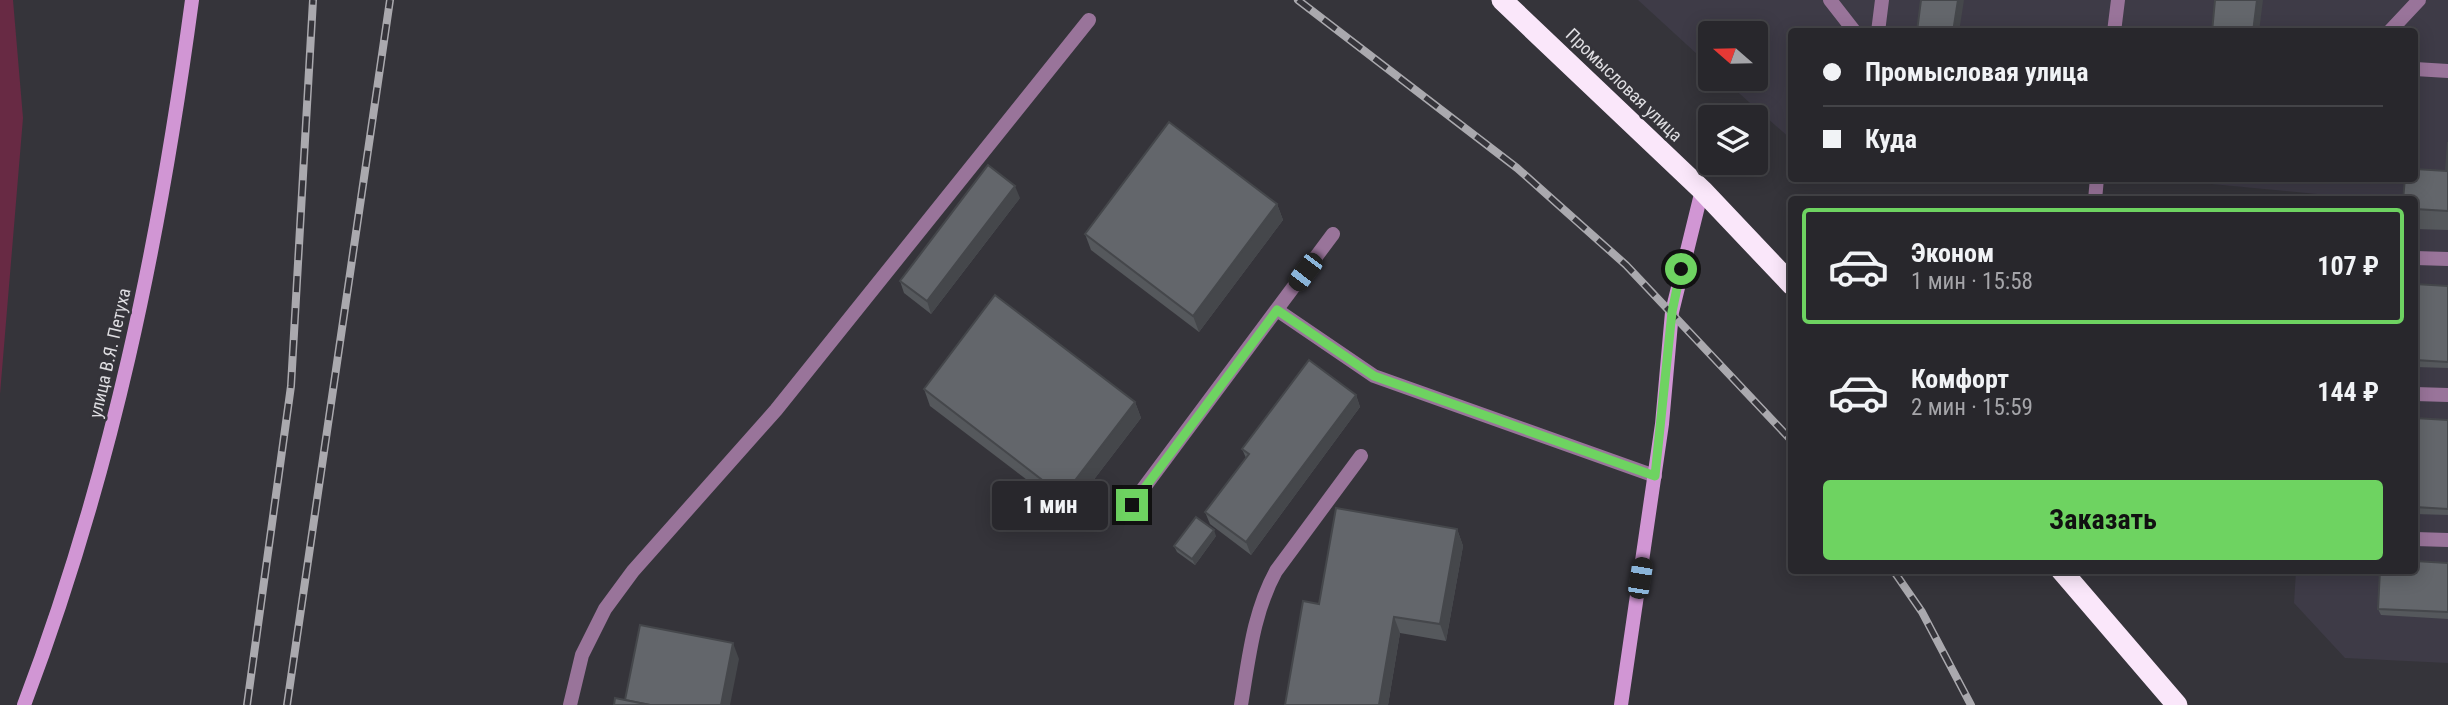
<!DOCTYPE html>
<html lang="ru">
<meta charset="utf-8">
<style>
body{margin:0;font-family:"Roboto Condensed",sans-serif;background:#302f34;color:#f1f3f6;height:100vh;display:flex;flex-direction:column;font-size:26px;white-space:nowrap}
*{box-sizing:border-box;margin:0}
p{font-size:23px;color:#a5a5a9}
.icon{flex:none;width:38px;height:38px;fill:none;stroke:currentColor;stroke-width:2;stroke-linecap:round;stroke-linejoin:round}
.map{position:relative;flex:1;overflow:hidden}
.sheet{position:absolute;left:1788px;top:196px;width:630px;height:378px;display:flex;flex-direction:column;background:#28272c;border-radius:7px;box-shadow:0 4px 18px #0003,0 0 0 2px #444448}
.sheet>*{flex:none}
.guide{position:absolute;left:1788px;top:28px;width:630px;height:154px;border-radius:7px;box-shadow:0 4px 18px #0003,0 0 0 2px #444448;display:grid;align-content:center;height:154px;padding:0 35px;background:#28272c}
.needle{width:46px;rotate:290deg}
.controls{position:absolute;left:1698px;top:21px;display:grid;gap:14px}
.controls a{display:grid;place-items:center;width:70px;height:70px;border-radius:7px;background:#28272c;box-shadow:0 4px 18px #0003,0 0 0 2px #444448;font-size:35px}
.end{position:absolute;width:32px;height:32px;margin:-16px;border:9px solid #6ed361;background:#111;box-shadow:0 0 0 4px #111}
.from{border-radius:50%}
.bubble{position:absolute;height:49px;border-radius:7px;background:#28272c;box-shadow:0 4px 18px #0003,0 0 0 2px #444448;font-size:23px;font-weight:700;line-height:49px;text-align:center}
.car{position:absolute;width:21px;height:42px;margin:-21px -10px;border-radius:9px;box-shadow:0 0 5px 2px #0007;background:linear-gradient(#222 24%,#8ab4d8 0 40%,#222 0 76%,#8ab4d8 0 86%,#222 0)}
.guide b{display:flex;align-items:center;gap:24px;height:66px;font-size:26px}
.guide b+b{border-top:2px solid #444448}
.guide i{width:18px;height:18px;background:#f1f3f6}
ul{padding:12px 0 0;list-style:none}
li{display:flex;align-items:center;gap:21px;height:116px;margin:0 14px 10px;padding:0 21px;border:4px solid transparent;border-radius:7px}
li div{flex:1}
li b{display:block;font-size:26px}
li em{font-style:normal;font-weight:700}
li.on{border-color:#6ed361}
li>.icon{width:63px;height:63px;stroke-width:1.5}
.button{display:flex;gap:14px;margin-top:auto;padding:14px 35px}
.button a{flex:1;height:80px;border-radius:7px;background:#6ed361;color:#111;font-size:28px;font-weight:700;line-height:80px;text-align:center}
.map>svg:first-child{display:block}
.built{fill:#3e3b47}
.green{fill:#682a44}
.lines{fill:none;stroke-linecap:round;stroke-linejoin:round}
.lane{stroke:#99749a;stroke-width:14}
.secondary{stroke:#d196d4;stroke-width:14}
.highway{stroke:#fae7fa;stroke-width:21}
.rail-casing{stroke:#aaa9ae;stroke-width:8}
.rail{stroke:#35343a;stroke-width:5;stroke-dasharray:16;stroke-linecap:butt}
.wall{fill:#55585c}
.shaded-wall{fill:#45474b}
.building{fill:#63666b;stroke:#45474b;stroke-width:2}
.route{stroke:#6ed361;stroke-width:9}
.labels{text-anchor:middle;stroke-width:5;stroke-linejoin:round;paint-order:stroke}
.street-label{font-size:18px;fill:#dedde1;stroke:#35343a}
</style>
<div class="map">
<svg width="2448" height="705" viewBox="0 0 2448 705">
<rect width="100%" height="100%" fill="#35343a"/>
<path class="built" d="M1638,0H2448V663L2345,658L2294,603L2296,571L2415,570V200L2317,199V194L2159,179L2415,178V32H1792V140L1723,79H1755V33H1710V66Z"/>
<path class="green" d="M0,0H13L23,118L0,394Z"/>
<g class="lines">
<g class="lane">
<path d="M1830,0L1855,32"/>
<path d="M1878,32L1882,0"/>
<path d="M2114,32L2118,0"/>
<path d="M2389,32L2419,0"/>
<path d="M2415,69L2448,71"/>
<path d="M2095,200L2097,178"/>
<path d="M2415,258L2448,259"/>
<path d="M1277,310L1374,376L1655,476"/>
<path d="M2415,394L2448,395"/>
<path d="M1131,505L1333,234"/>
<path d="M2415,539L2448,540"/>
<path d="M570,705L582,655L605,609L633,571L776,410L1089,20"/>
<path d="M1241,705C1249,658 1253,613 1276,571L1361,456"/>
</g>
<g class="secondary">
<path d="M24,705C112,473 159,245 192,0"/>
<path d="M1621,705L1662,424L1672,312L1702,190"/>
</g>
<g class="highway">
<path d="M1502,0L1702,190L1792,285"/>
<path d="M2061,570L2177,705"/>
</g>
<g class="rail-casing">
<g id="rail">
<path d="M1298,0L1517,168L1626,265L1792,441"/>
<path d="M1893,570L1922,612L1971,705"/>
<path d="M247,705L291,386L313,0"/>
<path d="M287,705L390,0"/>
</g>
</g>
<use href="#rail" class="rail"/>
</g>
<g class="wall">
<path d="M2448,142V230L2415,229V200L2446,171Z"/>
<path d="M1020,198L931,314L904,293L900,281Z"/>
<path d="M1277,204L1283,220L1199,332L1091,250L1085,234Z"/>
<path d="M2415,284L2448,286V368L2415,367Z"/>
<path d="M924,389L1135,402L1141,418L1069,512L930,406Z"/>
<path d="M1356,395L1360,407L1251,555L1210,524L1205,512L1246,458L1242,449Z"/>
<path d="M2415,418L2448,420V515L2415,514Z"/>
<path d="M1457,529L1463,546L1446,641L1400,633L1388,705H1285L1319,604Z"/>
<path d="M1216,536L1195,565L1177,552L1174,546Z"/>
<path d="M2448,563V619L2381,615L2378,609Z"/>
</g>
<g class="shaded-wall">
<path d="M1958,0H1964L1959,32H1953Z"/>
<path d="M2257,0H2263L2259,32H2253Z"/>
<path d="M1015,186L1020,198L931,314L927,301Z"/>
<path d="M1277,204L1283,220L1199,332L1193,316Z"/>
<path d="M1356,395L1360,407L1251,555L1246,542Z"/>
<path d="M1135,402L1141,418L1069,512L1063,496Z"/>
<path d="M1457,529L1463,546L1446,641L1440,624Z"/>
<path d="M1214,530L1216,536L1195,565L1192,559Z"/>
<path d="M1394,617L1400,633L1388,705H1379Z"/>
<path d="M733,643L739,659L730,705H721Z"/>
</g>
<g class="building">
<path d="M1921,0H1958L1953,32L1917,31Z"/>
<path d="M2215,0H2257L2253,32H2212Z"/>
<path d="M1169,122L1277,204L1193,316L1085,234Z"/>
<path d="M2448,142V211L2415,209V200H2403L2405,178H2415V169L2446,171Z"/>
<path d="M988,165L1015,186L927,301L900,281Z"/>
<path d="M2415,284L2448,286V362L2415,360Z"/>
<path d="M995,295L1135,402L1063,496L924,389Z"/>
<path d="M1309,360L1356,395L1246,542L1205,512L1249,454L1242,449Z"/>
<path d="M2415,418L2448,420V509L2415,507Z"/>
<path d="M1336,508L1457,529L1440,624L1394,617L1379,705H1285L1303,601L1319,604Z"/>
<path d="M1196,517L1214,530L1192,559L1174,546Z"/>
<path d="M2415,561L2448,563V612L2378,609L2380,570H2415Z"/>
<path d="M640,625L733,643L721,705H650L625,700Z"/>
<path d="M615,698L650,705H614Z"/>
</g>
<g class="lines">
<path class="route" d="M1132,505L1277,310L1374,376L1655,476L1672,312L1681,269"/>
</g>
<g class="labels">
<g class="street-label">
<text transform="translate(1624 85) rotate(44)" y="6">Промысловая улица</text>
<text transform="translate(110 353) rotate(-77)" y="6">улица В.Я. Петуха</text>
</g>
</g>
</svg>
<div class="controls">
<a><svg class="needle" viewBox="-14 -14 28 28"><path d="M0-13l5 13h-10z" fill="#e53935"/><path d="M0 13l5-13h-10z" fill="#a5a5a9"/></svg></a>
<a><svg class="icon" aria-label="layers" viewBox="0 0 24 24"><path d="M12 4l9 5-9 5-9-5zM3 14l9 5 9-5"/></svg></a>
</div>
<i class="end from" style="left:1681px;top:269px"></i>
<i class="end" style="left:1132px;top:505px"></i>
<div class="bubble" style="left:992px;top:481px;width:116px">1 мин</div>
<i class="car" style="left:1305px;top:272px;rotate:217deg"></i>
<i class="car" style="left:1640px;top:578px;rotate:9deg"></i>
<div class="guide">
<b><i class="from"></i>Промысловая улица</b>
<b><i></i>Куда</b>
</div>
<section class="sheet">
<ul>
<li class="on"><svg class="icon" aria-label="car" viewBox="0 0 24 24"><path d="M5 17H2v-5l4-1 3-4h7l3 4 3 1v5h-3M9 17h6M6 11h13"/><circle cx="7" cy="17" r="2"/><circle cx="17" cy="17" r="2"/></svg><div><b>Эконом</b><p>1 мин · 15:58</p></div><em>107 ₽</em></li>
<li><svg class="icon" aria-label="car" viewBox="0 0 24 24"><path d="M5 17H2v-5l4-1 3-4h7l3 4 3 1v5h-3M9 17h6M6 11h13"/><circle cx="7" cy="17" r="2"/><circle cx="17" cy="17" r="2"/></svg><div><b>Комфорт</b><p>2 мин · 15:59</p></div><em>144 ₽</em></li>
</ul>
<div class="button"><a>Заказать</a></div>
</section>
</div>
